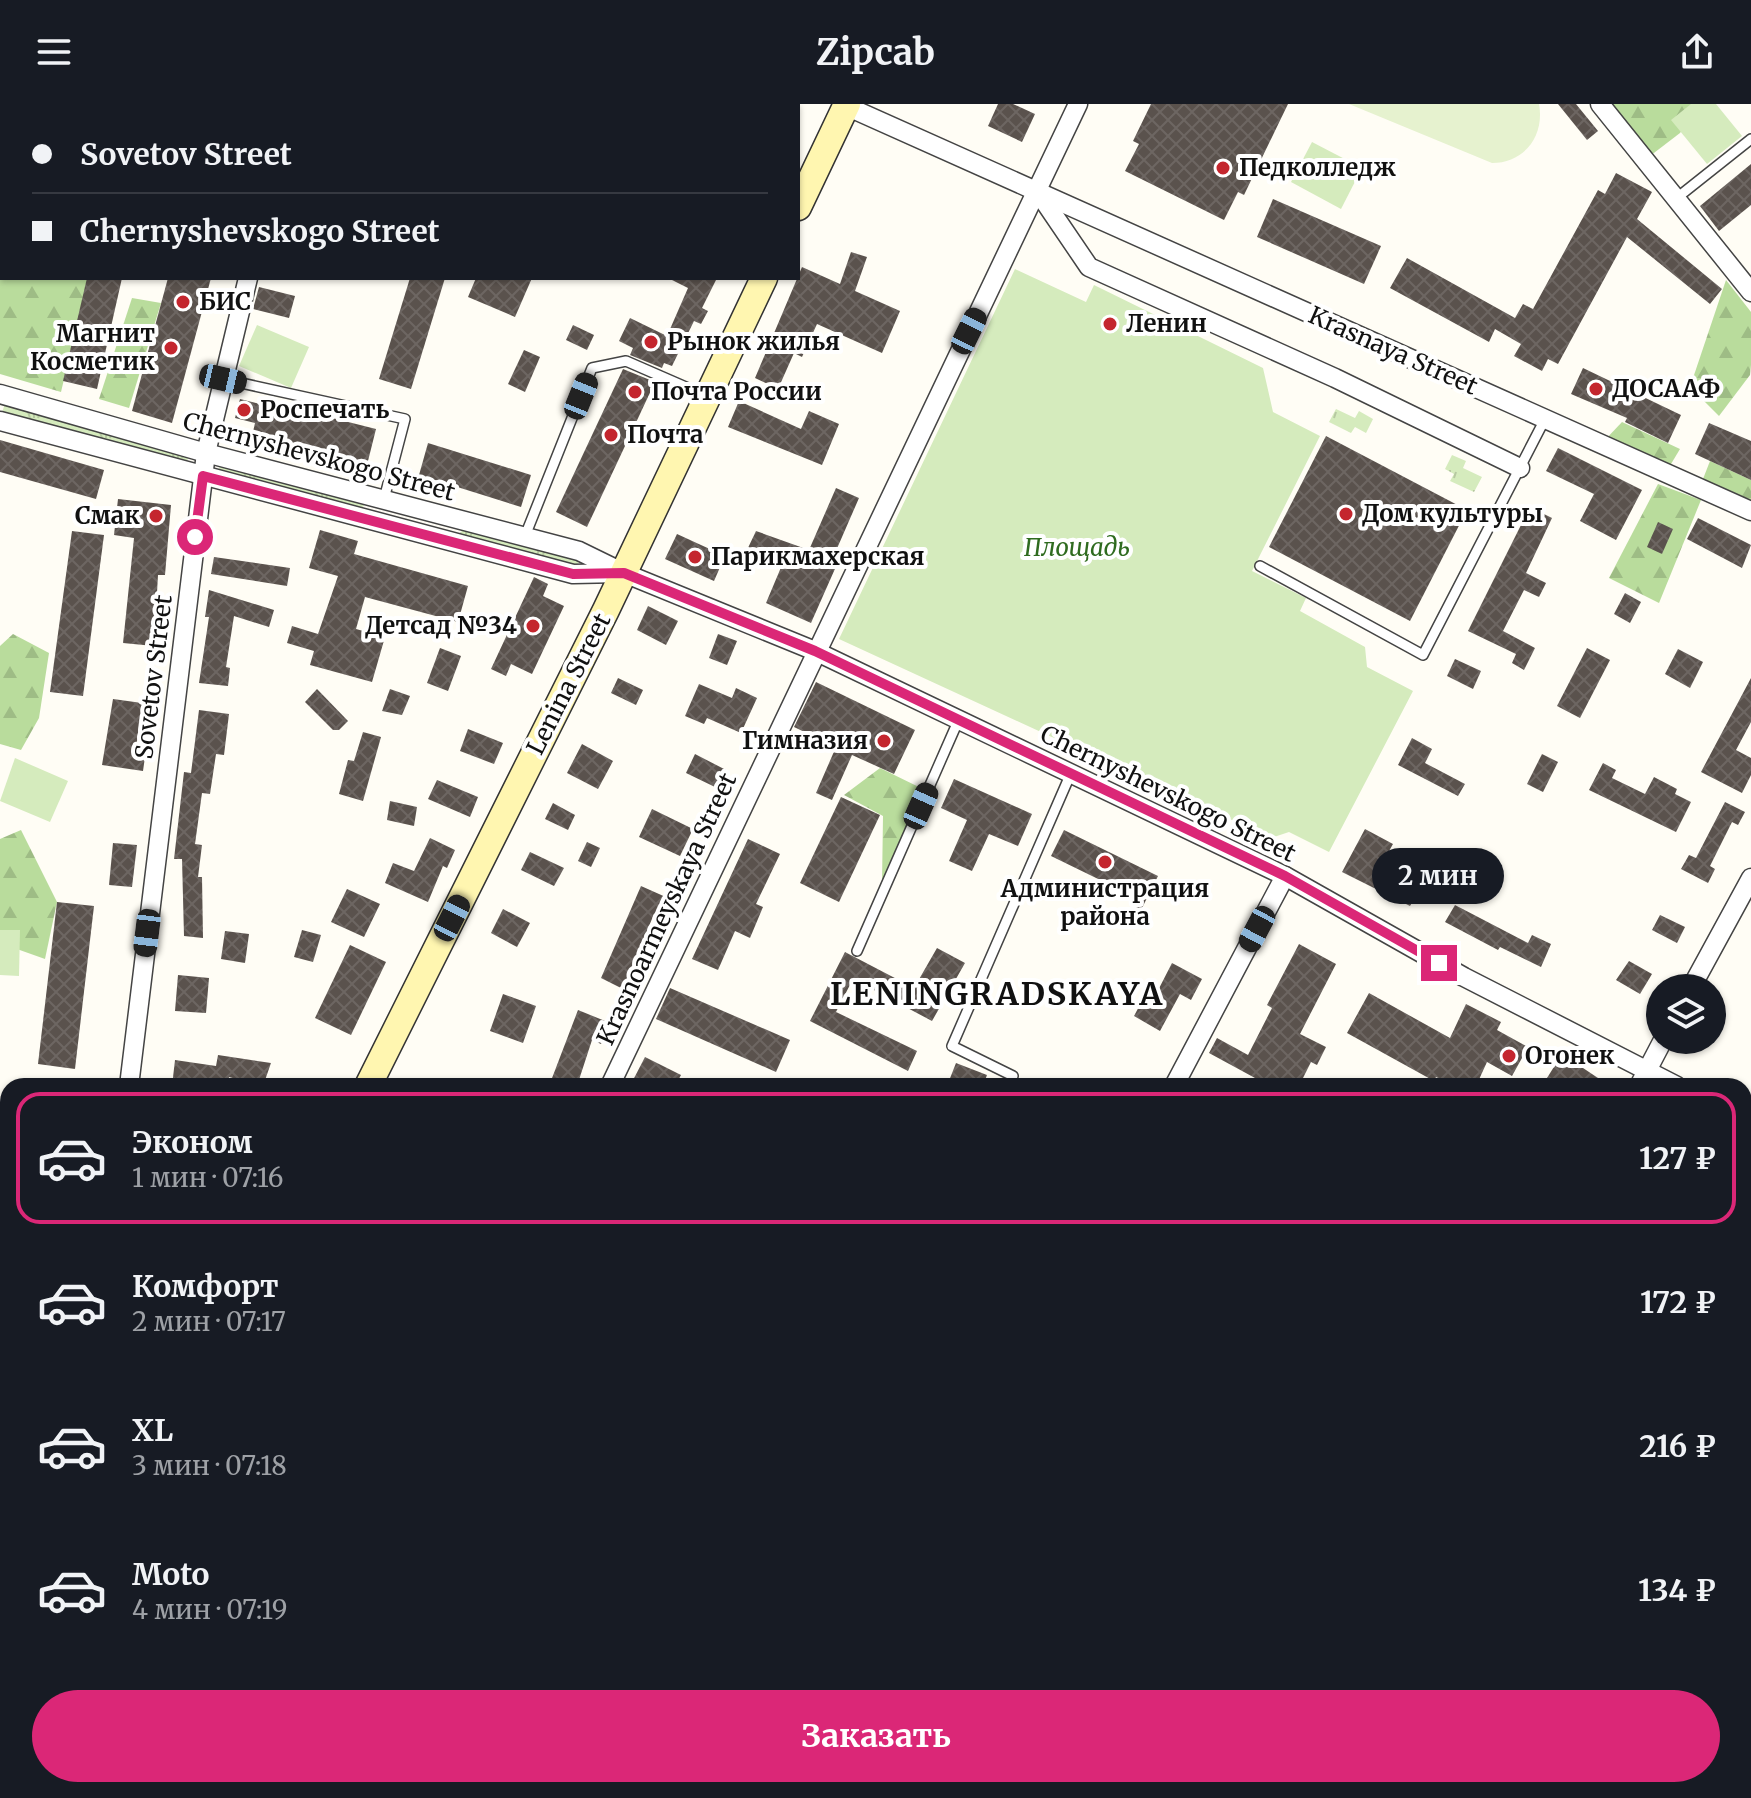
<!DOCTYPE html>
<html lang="ru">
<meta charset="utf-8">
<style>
body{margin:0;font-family:Merriweather,serif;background:#242831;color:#f1f3f6;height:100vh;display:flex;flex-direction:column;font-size:30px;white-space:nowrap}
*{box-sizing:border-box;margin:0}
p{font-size:26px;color:#9ea1a6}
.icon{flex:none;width:44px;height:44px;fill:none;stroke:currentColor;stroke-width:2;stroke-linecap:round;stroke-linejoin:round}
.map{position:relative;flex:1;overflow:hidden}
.panel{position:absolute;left:0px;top:974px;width:1752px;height:720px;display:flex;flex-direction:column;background:#171b24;border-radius:24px 24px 0 0;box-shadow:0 2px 6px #0004}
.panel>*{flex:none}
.hud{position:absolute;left:0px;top:0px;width:800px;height:176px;box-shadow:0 2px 6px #0004;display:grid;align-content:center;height:176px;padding:0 32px;background:#171b24}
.tools{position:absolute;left:1646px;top:870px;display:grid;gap:16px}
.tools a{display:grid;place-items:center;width:80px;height:80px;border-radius:50%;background:#171b24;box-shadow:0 2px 6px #0004;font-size:40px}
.end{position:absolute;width:36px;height:36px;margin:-18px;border:10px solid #db2777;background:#fff;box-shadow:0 0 0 4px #fff}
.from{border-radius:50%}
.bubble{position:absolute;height:56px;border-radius:28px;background:#171b24;box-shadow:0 2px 6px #0004;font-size:26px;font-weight:700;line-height:56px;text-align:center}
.car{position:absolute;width:24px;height:48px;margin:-24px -12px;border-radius:10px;box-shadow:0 0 6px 2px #0007;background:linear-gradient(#222 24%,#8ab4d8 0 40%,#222 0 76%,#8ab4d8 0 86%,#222 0)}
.hud b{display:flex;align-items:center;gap:28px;height:76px;font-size:30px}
.hud b+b{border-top:2px solid #363941}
.hud i{width:20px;height:20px;background:#f1f3f6}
ul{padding:14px 0 0;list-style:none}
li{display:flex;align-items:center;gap:24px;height:132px;margin:0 16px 12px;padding:0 16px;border:4px solid transparent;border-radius:24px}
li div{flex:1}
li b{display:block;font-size:30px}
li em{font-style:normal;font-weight:700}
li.active{border-color:#db2777}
li>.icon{width:72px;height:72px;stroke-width:1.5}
.primary-button{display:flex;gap:16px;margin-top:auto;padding:16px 32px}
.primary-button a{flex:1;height:92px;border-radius:48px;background:#db2777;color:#fff;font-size:32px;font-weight:700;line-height:92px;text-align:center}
header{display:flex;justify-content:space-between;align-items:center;height:104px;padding:0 32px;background:#171b24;font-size:36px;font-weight:700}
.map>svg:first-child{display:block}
.grass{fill:url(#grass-tufts)}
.forest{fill:url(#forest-firs)}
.park{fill:#d5ebbd}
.pitch{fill:#e6f2cf}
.building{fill:url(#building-cross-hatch)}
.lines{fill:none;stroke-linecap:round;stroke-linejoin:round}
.lane-casing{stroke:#444;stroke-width:12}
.street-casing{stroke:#444;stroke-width:21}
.secondary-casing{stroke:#333;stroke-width:29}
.lane{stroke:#fff;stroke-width:9}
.street{stroke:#fff;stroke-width:18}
.secondary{stroke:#fff6b0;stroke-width:26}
.route{stroke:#db2777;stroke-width:10}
.poi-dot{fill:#c4262e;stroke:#fff;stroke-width:3}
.labels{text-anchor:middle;stroke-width:8;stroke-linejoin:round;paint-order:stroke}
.poi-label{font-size:24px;font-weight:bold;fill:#111;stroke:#fff;text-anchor:start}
.street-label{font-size:24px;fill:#111;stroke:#fff}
.park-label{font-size:24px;font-style:italic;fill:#2f6b1f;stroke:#fff}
.district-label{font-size:32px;font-weight:bold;letter-spacing:2px;fill:#111;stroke:#fff}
</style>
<header><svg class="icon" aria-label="menu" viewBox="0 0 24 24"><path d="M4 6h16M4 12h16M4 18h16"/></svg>Zipcab<svg class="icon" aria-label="share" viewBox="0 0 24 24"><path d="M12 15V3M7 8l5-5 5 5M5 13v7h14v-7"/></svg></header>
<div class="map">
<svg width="1751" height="1694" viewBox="0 0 1751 1694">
<defs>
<pattern id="grass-tufts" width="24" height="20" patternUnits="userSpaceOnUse" patternTransform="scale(2)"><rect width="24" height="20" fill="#d5ebbd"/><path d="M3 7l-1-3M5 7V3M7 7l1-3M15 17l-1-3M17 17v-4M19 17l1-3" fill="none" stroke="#b6c8a1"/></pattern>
<pattern id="forest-firs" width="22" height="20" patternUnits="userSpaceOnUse" patternTransform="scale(2)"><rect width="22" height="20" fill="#b9dc9c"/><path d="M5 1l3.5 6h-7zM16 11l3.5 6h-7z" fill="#9ebc85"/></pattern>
<pattern id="building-cross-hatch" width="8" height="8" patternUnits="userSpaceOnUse" patternTransform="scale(2)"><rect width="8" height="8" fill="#5a524d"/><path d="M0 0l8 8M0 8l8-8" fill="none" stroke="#6d6662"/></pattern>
</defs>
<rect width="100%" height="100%" fill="#fffdf5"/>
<g class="grass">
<path d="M6,296L189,349L186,363L1,312Z"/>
<path d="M1336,305L1355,314L1359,307L1373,315L1366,329L1355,323L1351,329L1329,318Z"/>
<path d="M1452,351L1466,357L1463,364L1482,373L1474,388L1450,377L1454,370L1445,365Z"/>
<path d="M221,356L371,395L356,409L218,371Z"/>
<path d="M468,422L581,453L575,465L455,433Z"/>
</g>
<g class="forest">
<path d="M1605,0H1700L1680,29L1650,52Z"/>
<path d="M0,106L2,174H88L61,288L0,270Z"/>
<path d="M1726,176L1751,208V261L1750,271L1719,312L1690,283Z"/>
<path d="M132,194L161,199L129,304L99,295Z"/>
<path d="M1622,318L1680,345L1671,360H1654L1604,337Z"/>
<path d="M1710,357L1751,376V396L1703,375Z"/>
<path d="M1658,380L1701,396L1659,499L1609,474Z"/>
<path d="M13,530L49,549L39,614L21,646L0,640V542Z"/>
<path d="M880,664L925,686L882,780L883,712L844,691Z"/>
<path d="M21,726L57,798L45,855L0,839V735Z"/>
<path d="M1744,1129L1751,1136V1201L1744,1196Z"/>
<path d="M1744,1308L1751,1313V1363L1744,1376Z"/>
</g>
<g class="park">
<path d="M1691,0H1716L1742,32L1707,60L1671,16Z"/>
<path d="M1312,38L1362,64L1341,105L1291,78Z"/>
<path d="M1015,165L1086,198L1094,181L1263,264L1273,308L1320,332L1252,467L1306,494L1300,507L1365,543L1367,563L1413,587L1329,748L1289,728L1271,734L839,535Z"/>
<path d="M257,221L309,243L291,284L239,262Z"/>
<path d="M15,654L68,677L50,718L0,697Z"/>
<path d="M0,826H20L19,872L0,871Z"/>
</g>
<path class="pitch" d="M1349,0H1539C1545,32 1524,59 1492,59Z"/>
<g class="building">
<path d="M998,0H1013L1035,10L1022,38L988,22Z"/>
<path d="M1151,0H1288L1244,91L1238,88L1224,116L1125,67L1139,40L1133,37Z"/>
<path d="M1558,0H1576L1598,27L1587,36Z"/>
<path d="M1751,60V101L1719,127L1700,102Z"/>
<path d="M1616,69L1652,88L1637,115L1722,185L1710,200L1627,133L1558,260L1548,255L1542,267L1514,252L1521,240L1495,225L1489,238L1390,184L1407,154L1515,214L1523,200L1533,205L1598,86L1605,90Z"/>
<path d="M1273,95L1381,142L1364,180L1257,133Z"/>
<path d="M851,148L867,153L855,187L900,207L882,249L817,220L802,253L794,249L778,285L755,274L802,163L840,180Z"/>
<path d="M87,174H122L97,285L63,277Z"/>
<path d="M168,174H211L172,319L132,307Z"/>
<path d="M410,174H445L411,285L379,275Z"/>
<path d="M476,174H532L515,213L468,193Z"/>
<path d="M668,174H717L702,204L708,207L701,220L694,217L672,262L664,259L662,264L630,251L633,244L619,237L630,214L667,232L688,184Z"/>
<path d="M259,183L295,192L289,214L253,205Z"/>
<path d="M573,221L594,231L587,246L566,236Z"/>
<path d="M524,246L540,253L525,288L508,280Z"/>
<path d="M1583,264L1681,311L1668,339L1625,318L1627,314L1571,290Z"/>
<path d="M623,265L655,278L587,423L556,408Z"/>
<path d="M240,295L260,300L261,296L376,325L367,361L252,332L255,319L235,314Z"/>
<path d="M739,297L801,325L809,307L839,320L822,361L728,323Z"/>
<path d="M1709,319L1751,337V376L1695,350Z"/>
<path d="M1326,332L1467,406L1410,517L1269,443Z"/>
<path d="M0,336L104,366L96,395L0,368Z"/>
<path d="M428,339L531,371L521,403L419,371Z"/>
<path d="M1558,344L1642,386L1616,436L1580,417L1594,390L1546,367Z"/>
<path d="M836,384L859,394L832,456L838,458L811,519L766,499L782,461L747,446L756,427L809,446Z"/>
<path d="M118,395L171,401L165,471H158L154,542L123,539L134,434L114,431Z"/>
<path d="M1530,403L1552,414L1526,469L1546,479L1539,493L1524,486L1503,527L1535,544L1524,566L1512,559L1516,550L1468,527Z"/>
<path d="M1698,414L1751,441L1742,464L1687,435Z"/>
<path d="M1658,418L1673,425L1662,450L1647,443Z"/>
<path d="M320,426L358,437L354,450L468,482L458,518L365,493L356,525L385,533L372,578L310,561L314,547L287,539L292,522L318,530L338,472L309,464Z"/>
<path d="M72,427L104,431L83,592L50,588Z"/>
<path d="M677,430L725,452L714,477L665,455Z"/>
<path d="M214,453L290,464L287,482L211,470Z"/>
<path d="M534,473L548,480L543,492L564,502L532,570L511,560L506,572L491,565Z"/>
<path d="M209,486L274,506L269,523L234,512L226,563L230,564L228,582L199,579L209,513H205Z"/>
<path d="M1625,489L1641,498L1630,519L1614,510Z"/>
<path d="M648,502L678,517L666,541L637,526Z"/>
<path d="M718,530L737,537L727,561L709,554Z"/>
<path d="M440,544L461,552L448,587L427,579Z"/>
<path d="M1587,544L1610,556L1580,614L1557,602Z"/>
<path d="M1678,545L1703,558L1690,584L1665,570Z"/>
<path d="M1455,555L1481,567L1473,585L1447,572Z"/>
<path d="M618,574L643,586L636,601L611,589Z"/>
<path d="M1751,574V618L1736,646L1751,654V671L1742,689L1701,668Z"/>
<path d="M816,578L915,626L894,670L852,651L832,696L816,689L836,643L794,623Z"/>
<path d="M699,580L732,594L736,584L757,594L741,629L707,614L704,620L685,612Z"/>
<path d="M317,585L348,617L339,626H333L305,598Z"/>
<path d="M390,585L410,592L402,611L382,607Z"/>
<path d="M113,595L142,599L136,645L146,646L143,667L102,661Z"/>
<path d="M199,606L229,610L224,651L216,650L210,690L202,689L195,740L202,741L198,773H202L203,834L184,832L182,755H174L184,668L191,669Z"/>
<path d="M468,625L503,639L494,660L460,647Z"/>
<path d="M363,628L381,633L363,697L339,690L348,656L354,657Z"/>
<path d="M1412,634L1432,645L1425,659L1465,680L1458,692L1398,661Z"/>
<path d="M582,640L613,657L598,685L567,669Z"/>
<path d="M695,650L726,666L717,684L686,669Z"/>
<path d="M1542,650L1558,658L1543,688L1527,680Z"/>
<path d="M1603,659L1616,666L1612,674L1645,690L1654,673L1677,685L1675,690L1691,698L1676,728L1589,686Z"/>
<path d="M954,675L1032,710L1018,742L989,730L972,767L949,757L967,716L941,704Z"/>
<path d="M437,676L478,693L470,713L428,695Z"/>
<path d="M841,693L880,711L839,798L800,779Z"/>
<path d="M390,697L417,703L414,722L387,716Z"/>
<path d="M1725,698L1745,708L1738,721L1732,718L1710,762L1715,765L1708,779L1681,765L1689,751L1696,754Z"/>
<path d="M553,699L575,711L568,726L545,715Z"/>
<path d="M652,705L693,725L680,752L639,733Z"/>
<path d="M1365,725L1393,740L1380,763L1420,784L1410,802L1342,768Z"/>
<path d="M1064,726L1158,772L1141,806L1129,800L1133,792L1051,752Z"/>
<path d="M430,734L455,746L447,764L443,762L428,798L385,779L393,759L414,767Z"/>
<path d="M748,735L780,750L756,800L763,803L750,834L735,827L718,866L692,855Z"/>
<path d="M587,738L600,744L591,763L578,757Z"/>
<path d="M113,739L137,741L132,783L109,781Z"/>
<path d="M530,748L564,764L554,782L521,766Z"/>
<path d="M641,782L668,794L659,812L654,810L623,885L601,874Z"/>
<path d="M347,785L380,800L364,833L331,818Z"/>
<path d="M57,798L94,802L75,965L38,960Z"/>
<path d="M1455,801L1528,839L1532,831L1551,840L1541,863L1500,843L1498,846L1445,818Z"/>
<path d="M503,805L530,819L517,843L491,829Z"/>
<path d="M1660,811L1685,823L1677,839L1652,826Z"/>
<path d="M302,826L321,831L313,858L294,853Z"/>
<path d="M225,827L249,830L245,859L221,855Z"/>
<path d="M1299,840L1336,860L1300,930L1326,943L1317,961L1311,958L1299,982H1250L1255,974L1209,949L1217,934L1248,951L1272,904L1267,901Z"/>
<path d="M350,841L386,858L351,931L315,914Z"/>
<path d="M937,844L965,859L932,917L853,875L836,908L917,947L908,967L810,917L845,848L914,884Z"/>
<path d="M1629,857L1652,870L1640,890L1616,876Z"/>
<path d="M1172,859L1202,875L1191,896L1180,890L1160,927L1134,912L1142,897L1150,902Z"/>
<path d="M178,871L209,874L206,909L175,907Z"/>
<path d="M670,884L790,936L776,968L656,915Z"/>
<path d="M1369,889L1450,934L1466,900L1501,918L1497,926L1528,943L1512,972L1487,958L1476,982H1455L1436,973L1434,977L1347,929Z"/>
<path d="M503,890L536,902L523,939L490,927Z"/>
<path d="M578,906L610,919L601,940L592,936L577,982H549Z"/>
<path d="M1562,950L1610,982H1559L1547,974Z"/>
<path d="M218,951L271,959L263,982L229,973L227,981L198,975L197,982H172L175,956L216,962Z"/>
<path d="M645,953L681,971L675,982H630Z"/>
<path d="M956,959L987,971L983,982H947Z"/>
</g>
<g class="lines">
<g class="lane-casing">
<g id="lane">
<path d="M1678,93L1751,35"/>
<path d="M223,275L405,315L384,395"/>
<path d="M525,432L592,264L626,257L704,291"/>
<path d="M1260,462L1423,551L1545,315"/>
<path d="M857,847L959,615"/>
<path d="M1013,972L952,942L1071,669"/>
</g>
</g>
<g class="street-casing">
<g id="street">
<path d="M1600,0L1751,188"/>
<path d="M298,2L299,0"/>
<path d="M846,2L1751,407"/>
<path d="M1038,88L1089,163L1335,274L1520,364"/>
<path d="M0,290L206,349L579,447L624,469L815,547L1285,772L1464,873L1677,982"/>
<path d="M0,317L573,470L621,469"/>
<path d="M1691,884L1751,774"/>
<path d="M129,982L206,349L248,174"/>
<path d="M610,982L1078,0"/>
<path d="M1174,982L1285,772"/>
<path d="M1639,982L1663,936"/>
<path d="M1744,1018L1751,1022"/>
<path d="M1744,1583L1751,1586"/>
<path d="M852,1689L898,1694"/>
<path d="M313,1694V1686"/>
<path d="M1295,1694L1297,1686"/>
</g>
</g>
<g class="secondary-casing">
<g id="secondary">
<path d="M798,103L847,0"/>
<path d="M368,982L606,506L764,174"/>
<path d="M0,1047L8,1048"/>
<path d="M0,1529L8,1530"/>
<path d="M842,1686L852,1689"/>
</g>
</g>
<use href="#lane" class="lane"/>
<use href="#street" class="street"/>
<use href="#secondary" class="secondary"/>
</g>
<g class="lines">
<path class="route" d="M195,433L203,372L573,470L624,469L815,547L1285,772L1439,859"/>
</g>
<g class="poi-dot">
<circle cx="1223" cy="64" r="8"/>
<circle cx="183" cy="198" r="8"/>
<circle cx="1110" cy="220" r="8"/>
<circle cx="651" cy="238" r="8"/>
<circle cx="171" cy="244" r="8"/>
<circle cx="1596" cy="285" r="8"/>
<circle cx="635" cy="288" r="8"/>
<circle cx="244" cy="306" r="8"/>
<circle cx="611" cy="331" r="8"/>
<circle cx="1346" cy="410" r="8"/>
<circle cx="156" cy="412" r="8"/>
<circle cx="695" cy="453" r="8"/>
<circle cx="533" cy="522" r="8"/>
<circle cx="884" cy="637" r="8"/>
<circle cx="1105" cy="758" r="8"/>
<circle cx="1509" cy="952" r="8"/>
</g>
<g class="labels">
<g class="poi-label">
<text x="1239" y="72">Педколледж</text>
<text x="199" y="206">БИС</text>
<text x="1126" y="228">Ленин</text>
<text x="155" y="238" text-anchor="end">Магнит<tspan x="155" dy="28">Косметик</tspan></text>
<text x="667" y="246">Рынок жилья</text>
<text x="1612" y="293">ДОСААФ</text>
<text x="651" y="296">Почта России</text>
<text x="260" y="314">Роспечать</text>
<text x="627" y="339">Почта</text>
<text x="1362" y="418">Дом культуры</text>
<text x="140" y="420" text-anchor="end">Смак</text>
<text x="711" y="461">Парикмахерская</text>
<text x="517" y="530" text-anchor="end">Детсад №34</text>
<text x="868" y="645" text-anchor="end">Гимназия</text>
<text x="1105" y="793" text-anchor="middle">Администрация<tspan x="1105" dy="28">района</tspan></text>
<text x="1525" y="960">Огонек</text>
</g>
<g class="street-label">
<text transform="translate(1393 247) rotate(24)" y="8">Krasnaya Street</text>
<text transform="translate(319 353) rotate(15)" y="8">Chernyshevskogo Street</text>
<text transform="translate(154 573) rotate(-83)" y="8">Sovetov Street</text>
<text transform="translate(569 580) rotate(-63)" y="8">Lenina Street</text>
<text transform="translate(1168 690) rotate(26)" y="8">Chernyshevskogo Street</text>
<text transform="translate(667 805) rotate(-65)" y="8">Krasnoarmeyskaya Street</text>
</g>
<g class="park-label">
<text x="1077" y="452">Площадь</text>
</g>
<g class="district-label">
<text x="997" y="901">LENINGRADSKAYA</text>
</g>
</g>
</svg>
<div class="tools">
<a><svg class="icon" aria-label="layers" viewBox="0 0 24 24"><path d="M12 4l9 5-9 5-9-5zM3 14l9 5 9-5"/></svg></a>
</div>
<i class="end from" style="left:195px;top:433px"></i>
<i class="end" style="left:1439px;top:859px"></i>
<div class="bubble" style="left:1372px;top:744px;width:132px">2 мин</div>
<i class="car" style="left:969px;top:227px;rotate:26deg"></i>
<i class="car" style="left:223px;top:275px;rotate:103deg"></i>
<i class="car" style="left:581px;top:292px;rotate:22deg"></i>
<i class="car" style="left:921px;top:702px;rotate:24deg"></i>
<i class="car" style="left:452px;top:814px;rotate:27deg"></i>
<i class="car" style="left:1257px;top:825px;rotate:208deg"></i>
<i class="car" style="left:147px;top:829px;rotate:187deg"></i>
<div class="hud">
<b><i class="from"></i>Sovetov Street</b>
<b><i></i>Chernyshevskogo Street</b>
</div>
<section class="panel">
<ul>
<li class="active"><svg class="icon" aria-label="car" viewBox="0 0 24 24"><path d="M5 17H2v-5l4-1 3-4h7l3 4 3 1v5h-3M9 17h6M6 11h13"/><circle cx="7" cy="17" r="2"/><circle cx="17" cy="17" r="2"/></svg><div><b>Эконом</b><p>1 мин · 07:16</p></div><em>127 ₽</em></li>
<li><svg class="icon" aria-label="car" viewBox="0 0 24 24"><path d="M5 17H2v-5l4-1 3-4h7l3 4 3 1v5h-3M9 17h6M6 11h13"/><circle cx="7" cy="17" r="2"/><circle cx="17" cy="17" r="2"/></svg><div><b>Комфорт</b><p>2 мин · 07:17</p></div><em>172 ₽</em></li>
<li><svg class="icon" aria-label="car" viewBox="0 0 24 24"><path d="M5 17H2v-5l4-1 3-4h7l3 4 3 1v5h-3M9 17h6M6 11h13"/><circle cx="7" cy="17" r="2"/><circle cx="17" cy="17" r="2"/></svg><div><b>XL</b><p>3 мин · 07:18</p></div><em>216 ₽</em></li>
<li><svg class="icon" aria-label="car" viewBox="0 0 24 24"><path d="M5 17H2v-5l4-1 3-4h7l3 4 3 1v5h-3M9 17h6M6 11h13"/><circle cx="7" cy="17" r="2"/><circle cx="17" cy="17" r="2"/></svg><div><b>Moto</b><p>4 мин · 07:19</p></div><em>134 ₽</em></li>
</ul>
<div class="primary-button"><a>Заказать</a></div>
</section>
</div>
